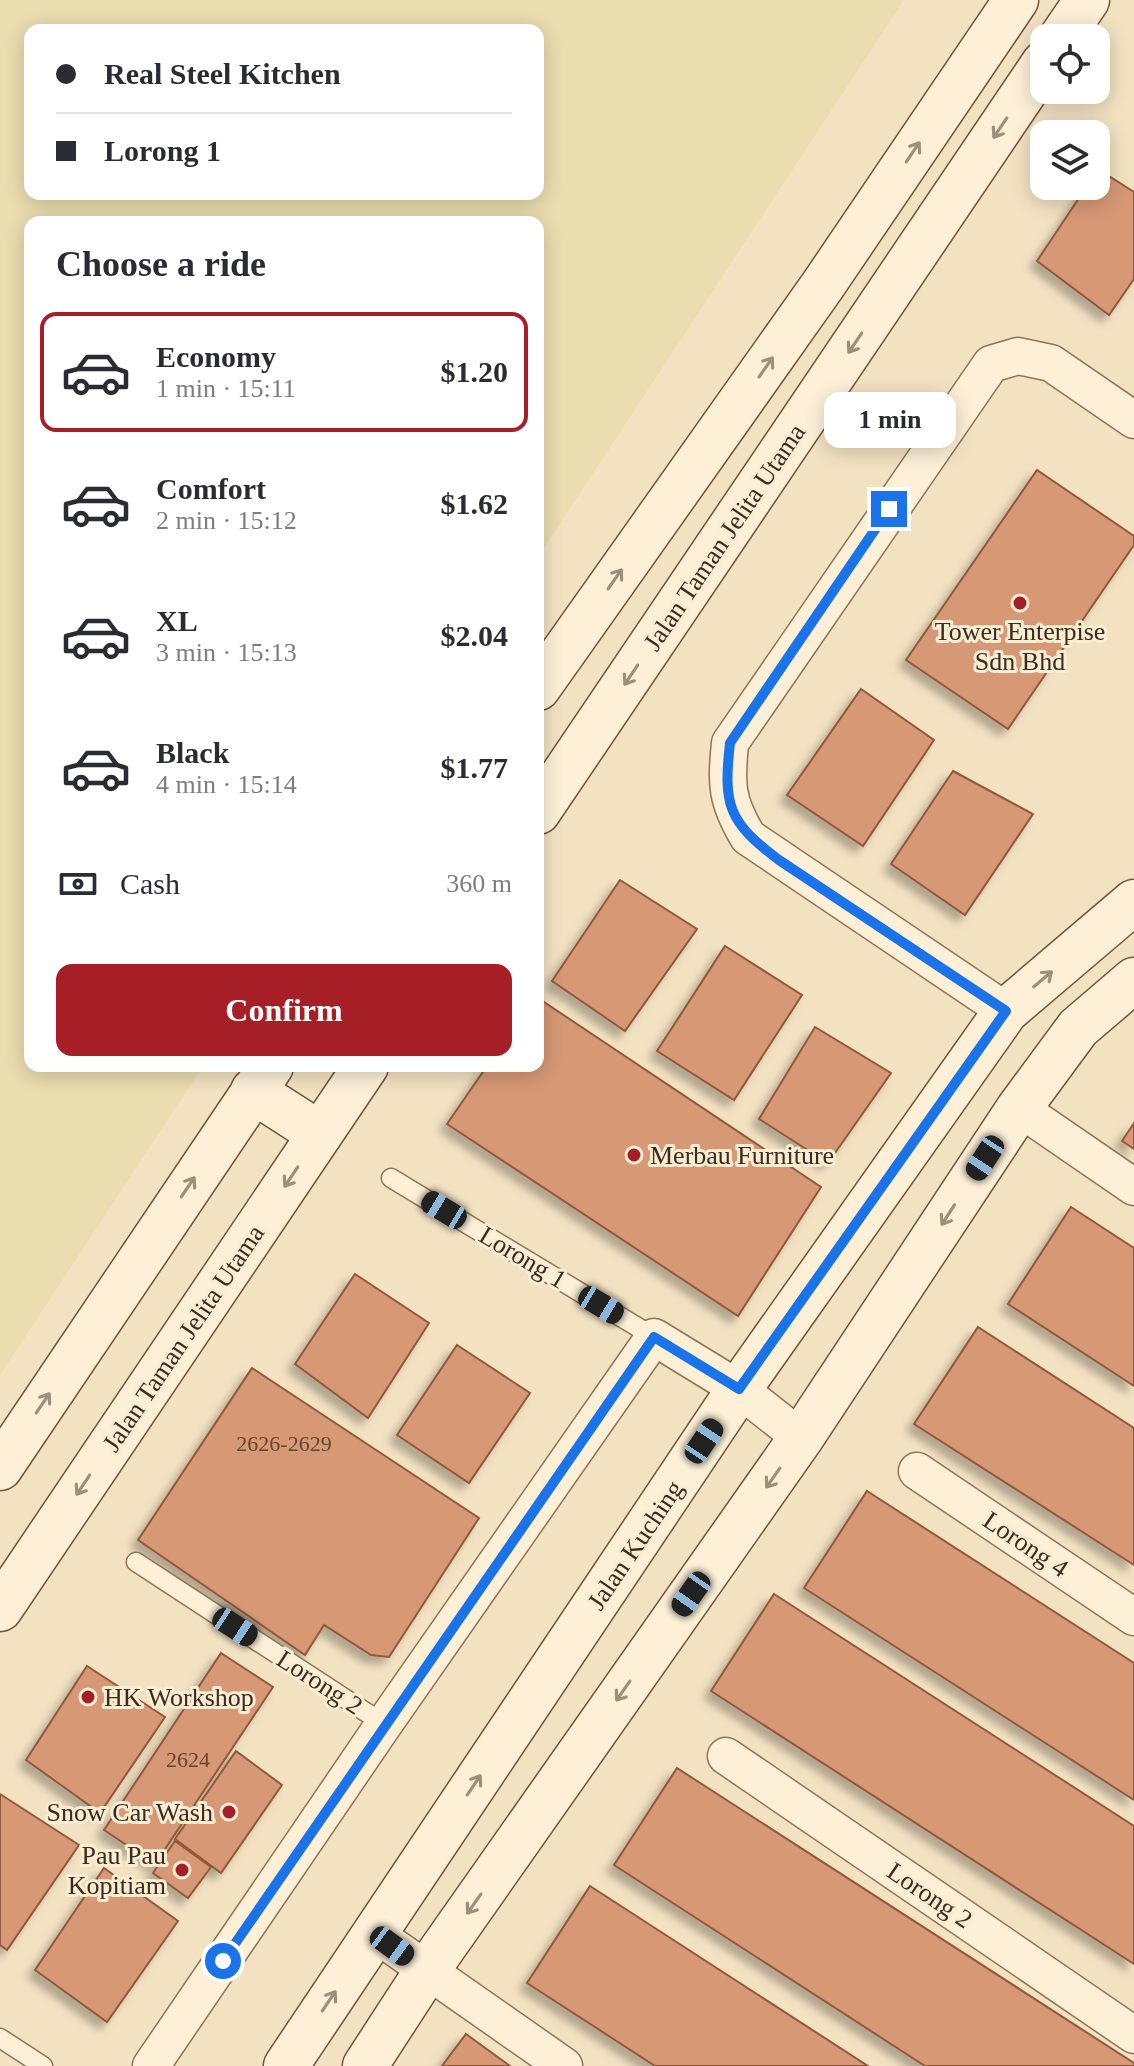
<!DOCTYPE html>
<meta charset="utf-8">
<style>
body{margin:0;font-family:"Times New Roman",serif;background:#f7f7f7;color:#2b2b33;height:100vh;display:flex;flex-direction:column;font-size:30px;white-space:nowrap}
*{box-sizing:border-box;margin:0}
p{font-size:26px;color:#7c7c81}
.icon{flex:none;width:44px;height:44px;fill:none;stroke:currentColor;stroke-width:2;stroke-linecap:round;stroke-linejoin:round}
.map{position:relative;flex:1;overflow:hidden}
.sheet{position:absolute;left:24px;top:216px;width:520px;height:856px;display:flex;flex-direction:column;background:#fff;border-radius:16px;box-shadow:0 4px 20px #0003}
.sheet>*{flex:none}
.guide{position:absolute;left:24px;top:24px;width:520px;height:176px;border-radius:16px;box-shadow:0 4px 20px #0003;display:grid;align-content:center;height:176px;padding:0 32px;background:#fff}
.controls{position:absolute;left:1030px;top:24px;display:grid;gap:16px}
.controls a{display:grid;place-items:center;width:80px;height:80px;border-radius:16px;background:#fff;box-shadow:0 4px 20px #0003;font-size:40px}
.end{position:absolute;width:36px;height:36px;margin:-18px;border:10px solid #1a73e8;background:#fff;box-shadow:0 0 0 4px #fff}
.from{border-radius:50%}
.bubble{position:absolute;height:56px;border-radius:16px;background:#fff;box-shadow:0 4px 20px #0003;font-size:26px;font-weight:800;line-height:56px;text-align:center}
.car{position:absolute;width:24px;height:48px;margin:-24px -12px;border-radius:10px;box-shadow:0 0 6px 2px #0007;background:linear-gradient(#222 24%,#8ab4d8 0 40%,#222 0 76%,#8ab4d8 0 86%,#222 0)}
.guide b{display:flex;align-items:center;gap:28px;height:76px;font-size:30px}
.guide b+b{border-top:2px solid #e1e1e2}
.guide i{width:20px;height:20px;background:#2b2b33}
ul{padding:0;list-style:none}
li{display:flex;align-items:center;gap:24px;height:120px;margin:0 16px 12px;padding:0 16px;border:4px solid transparent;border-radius:16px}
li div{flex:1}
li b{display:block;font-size:30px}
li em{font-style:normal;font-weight:800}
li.current{border-color:#a61f27}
li>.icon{width:72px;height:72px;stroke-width:1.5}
h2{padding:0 32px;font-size:36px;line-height:96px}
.pay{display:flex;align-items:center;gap:20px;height:88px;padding:0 32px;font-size:30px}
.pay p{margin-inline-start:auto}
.primary-button{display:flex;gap:16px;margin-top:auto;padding:16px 32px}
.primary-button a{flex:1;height:92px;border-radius:16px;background:#a61f27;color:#fff;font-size:32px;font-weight:800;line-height:92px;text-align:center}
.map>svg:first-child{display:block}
.farmland{fill:#eaddaf;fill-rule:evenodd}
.building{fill:#d69874;stroke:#92583a;stroke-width:2;filter:url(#shadow)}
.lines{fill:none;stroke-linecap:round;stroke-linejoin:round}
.lane-casing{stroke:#907257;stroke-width:21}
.street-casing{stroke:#907257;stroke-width:39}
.secondary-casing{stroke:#72533a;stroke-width:47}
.lane{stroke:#fdf0d7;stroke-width:18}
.street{stroke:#fdf0d7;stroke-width:36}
.secondary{stroke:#fdf0d7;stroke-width:44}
.oneway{stroke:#9e8e7a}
.route{stroke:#1a73e8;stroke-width:10}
.poi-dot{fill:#a61f27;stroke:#f9edd3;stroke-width:3}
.labels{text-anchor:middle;stroke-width:6;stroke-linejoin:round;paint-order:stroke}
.number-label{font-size:22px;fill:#644633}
.street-label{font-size:26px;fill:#3e2b1d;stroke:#f9edd3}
.poi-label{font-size:26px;fill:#3e2b1d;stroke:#f9edd3;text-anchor:start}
</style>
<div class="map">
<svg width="1134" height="2066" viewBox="0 0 1134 2066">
<defs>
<filter id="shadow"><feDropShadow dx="-7" dy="7" stdDeviation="4" flood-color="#0004"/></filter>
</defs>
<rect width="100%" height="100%" fill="#f3e2c2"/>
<path class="farmland" d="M0,0H904L538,557V222H30V1066H203L0,1375ZM30,30H538V194H30Z"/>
<g class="building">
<path d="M1098,169L1134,192V279L1109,315L1037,261L1087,186H1096Z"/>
<path d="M1037,470L1134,536V545L1008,729L906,660Z"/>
<path d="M861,689L934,740L863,846L787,795Z"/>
<path d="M953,771L1033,814L965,915L891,864Z"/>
<path d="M620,880L697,929L625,1031L552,981Z"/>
<path d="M725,946L802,995L734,1100L657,1051Z"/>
<path d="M538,998L821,1187L738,1316L447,1124L487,1066H538Z"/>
<path d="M815,1027L891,1073L828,1163L759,1119Z"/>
<path d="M1134,1123V1149L1122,1141Z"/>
<path d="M1071,1207L1134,1248V1386L1008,1304Z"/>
<path d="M355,1274L429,1323L368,1418L295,1364Z"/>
<path d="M978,1327L1134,1428V1565L914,1424Z"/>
<path d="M457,1345L530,1393L469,1483L397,1435Z"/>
<path d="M252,1368L479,1518L389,1657L371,1655L324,1625L305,1655L138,1540Z"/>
<path d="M867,1491L1134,1663V1800L804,1588Z"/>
<path d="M774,1594L1134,1826V1964L711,1691Z"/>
<path d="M221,1653L273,1687L155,1864L104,1830Z"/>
<path d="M87,1666L165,1717L100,1813L26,1760Z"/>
<path d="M236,1751L282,1785L221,1873L175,1839Z"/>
<path d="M677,1768L1134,2063V2066H925L614,1865Z"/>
<path d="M0,1794L79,1845L7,1950L0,1945Z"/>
<path d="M175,1841L211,1867L188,1898L153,1873Z"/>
<path d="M104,1868L178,1921L107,2022L35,1970Z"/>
<path d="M590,1886L868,2066H655L527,1983Z"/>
<path d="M466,2034L510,2066H442Z"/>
</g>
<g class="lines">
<g class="lane-casing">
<g id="lane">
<path d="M391,1178L654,1337"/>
<path d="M136,1562L384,1724"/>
<path d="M0,2038L43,2066"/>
</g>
</g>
<g class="street-casing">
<g id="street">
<path d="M1006,1011L748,837C726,800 726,785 730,743L991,364L1018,356L1051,363L1134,420"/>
<path d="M1019,1108L1134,1187"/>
<path d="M917,1471L1134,1617"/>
<path d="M726,1756L1134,2035"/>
<path d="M374,1933L564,2066"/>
<path d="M151,2066L384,1724L654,1337L739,1389L801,1438"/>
</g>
</g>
<g class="secondary-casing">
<g id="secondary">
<path d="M1061,38L1087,0"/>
<path d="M538,688L823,285L1016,0"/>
<path d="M538,812L1044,63"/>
<path d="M253,1091L320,1134"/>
<path d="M0,1468L271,1066"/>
<path d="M0,1609L366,1066"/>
<path d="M286,2066L739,1389L1006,1011L1134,902"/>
<path d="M365,2066L426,1972L801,1438L1019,1108L1078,1028L1134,980"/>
</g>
</g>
<use href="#lane" class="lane"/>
<use href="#street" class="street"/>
<use href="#secondary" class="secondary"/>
</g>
<defs><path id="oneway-shaft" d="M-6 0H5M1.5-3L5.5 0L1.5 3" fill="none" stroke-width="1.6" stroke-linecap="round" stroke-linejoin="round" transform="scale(2)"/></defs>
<g class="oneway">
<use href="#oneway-shaft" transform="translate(1000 128) rotate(124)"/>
<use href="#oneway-shaft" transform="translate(913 152) rotate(-56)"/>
<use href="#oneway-shaft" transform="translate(855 343) rotate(124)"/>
<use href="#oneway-shaft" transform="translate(766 367) rotate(-55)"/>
<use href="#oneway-shaft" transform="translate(615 579) rotate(-55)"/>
<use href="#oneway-shaft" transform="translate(631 675) rotate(124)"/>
<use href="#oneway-shaft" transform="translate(1043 979) rotate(-40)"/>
<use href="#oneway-shaft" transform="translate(291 1177) rotate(124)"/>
<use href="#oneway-shaft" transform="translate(188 1187) rotate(-56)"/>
<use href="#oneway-shaft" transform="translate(948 1215) rotate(123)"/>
<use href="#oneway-shaft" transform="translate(43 1403) rotate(-56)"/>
<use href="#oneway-shaft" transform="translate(773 1478) rotate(125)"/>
<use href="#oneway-shaft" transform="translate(83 1485) rotate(124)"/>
<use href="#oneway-shaft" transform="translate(623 1691) rotate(125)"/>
<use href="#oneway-shaft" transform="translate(474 1785) rotate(-56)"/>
<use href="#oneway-shaft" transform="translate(474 1904) rotate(125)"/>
<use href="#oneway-shaft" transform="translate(329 2001) rotate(-56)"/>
</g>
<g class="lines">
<path class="route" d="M223,1961L654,1337L739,1389L1006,1011L779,860C728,822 723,805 730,743L889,509"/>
</g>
<g class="poi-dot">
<circle cx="1020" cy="603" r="8"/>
<circle cx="634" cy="1155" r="8"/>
<circle cx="88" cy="1697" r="8"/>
<circle cx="229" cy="1812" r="8"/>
<circle cx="182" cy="1870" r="8"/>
</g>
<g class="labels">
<g class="number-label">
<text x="284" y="1451">2626-2629</text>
<text x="188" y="1767">2624</text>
</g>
<g class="street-label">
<text transform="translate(724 537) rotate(-56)" y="9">Jalan Taman Jelita Utama</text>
<text transform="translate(523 1257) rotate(31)" y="9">Lorong 1</text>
<text transform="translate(183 1338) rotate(-56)" y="9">Jalan Taman Jelita Utama</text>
<text transform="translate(1026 1544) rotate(34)" y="9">Lorong 4</text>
<text transform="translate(635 1545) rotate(-56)" y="9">Jalan Kuching</text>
<text transform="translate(320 1682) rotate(33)" y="9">Lorong 2</text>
<text transform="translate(930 1895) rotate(34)" y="9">Lorong 2</text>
</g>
<g class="poi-label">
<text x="1020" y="640" text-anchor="middle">Tower Enterpise<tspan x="1020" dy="30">Sdn Bhd</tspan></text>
<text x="650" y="1164">Merbau Furniture</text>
<text x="104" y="1706">HK Workshop</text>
<text x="213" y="1821" text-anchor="end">Snow Car Wash</text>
<text x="166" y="1864" text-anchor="end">Pau Pau<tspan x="166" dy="30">Kopitiam</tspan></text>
</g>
</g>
</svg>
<div class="controls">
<a><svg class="icon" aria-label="locate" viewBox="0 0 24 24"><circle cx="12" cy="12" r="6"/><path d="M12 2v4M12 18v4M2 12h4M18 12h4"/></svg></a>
<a><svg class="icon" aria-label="layers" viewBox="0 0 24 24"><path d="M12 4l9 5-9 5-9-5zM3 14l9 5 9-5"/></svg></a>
</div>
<i class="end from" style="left:223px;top:1961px"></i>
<i class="end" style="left:889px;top:509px"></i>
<div class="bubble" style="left:824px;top:392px;width:132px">1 min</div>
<i class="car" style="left:985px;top:1158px;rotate:213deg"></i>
<i class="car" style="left:444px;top:1210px;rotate:301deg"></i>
<i class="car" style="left:601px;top:1305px;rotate:121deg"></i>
<i class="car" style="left:704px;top:1441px;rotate:34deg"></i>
<i class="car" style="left:691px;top:1594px;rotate:215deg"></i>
<i class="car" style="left:235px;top:1627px;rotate:123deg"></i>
<i class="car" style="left:392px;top:1946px;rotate:126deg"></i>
<div class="guide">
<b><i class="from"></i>Real Steel Kitchen</b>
<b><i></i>Lorong 1</b>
</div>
<section class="sheet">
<h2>Choose a ride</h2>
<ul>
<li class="current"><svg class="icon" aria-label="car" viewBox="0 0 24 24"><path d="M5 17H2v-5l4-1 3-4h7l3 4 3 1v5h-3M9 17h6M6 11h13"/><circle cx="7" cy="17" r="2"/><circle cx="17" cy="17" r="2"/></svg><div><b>Economy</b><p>1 min · 15:11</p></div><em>$1.20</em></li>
<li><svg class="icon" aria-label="car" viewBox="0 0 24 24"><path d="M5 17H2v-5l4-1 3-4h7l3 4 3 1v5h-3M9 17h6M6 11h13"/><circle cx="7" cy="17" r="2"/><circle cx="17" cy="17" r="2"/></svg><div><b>Comfort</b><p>2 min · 15:12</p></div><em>$1.62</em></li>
<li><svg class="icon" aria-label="car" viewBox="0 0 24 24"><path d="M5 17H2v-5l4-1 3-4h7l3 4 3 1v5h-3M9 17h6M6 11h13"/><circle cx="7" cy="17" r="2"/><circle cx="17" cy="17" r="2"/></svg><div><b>XL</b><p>3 min · 15:13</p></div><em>$2.04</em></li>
<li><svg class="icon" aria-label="car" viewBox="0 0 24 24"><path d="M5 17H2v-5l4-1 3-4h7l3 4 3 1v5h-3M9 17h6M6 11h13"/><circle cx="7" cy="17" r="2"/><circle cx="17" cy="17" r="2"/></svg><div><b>Black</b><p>4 min · 15:14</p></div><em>$1.77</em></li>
</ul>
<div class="pay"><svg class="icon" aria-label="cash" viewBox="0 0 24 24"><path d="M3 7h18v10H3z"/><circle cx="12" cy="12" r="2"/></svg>Cash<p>360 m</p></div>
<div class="primary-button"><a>Confirm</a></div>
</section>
</div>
